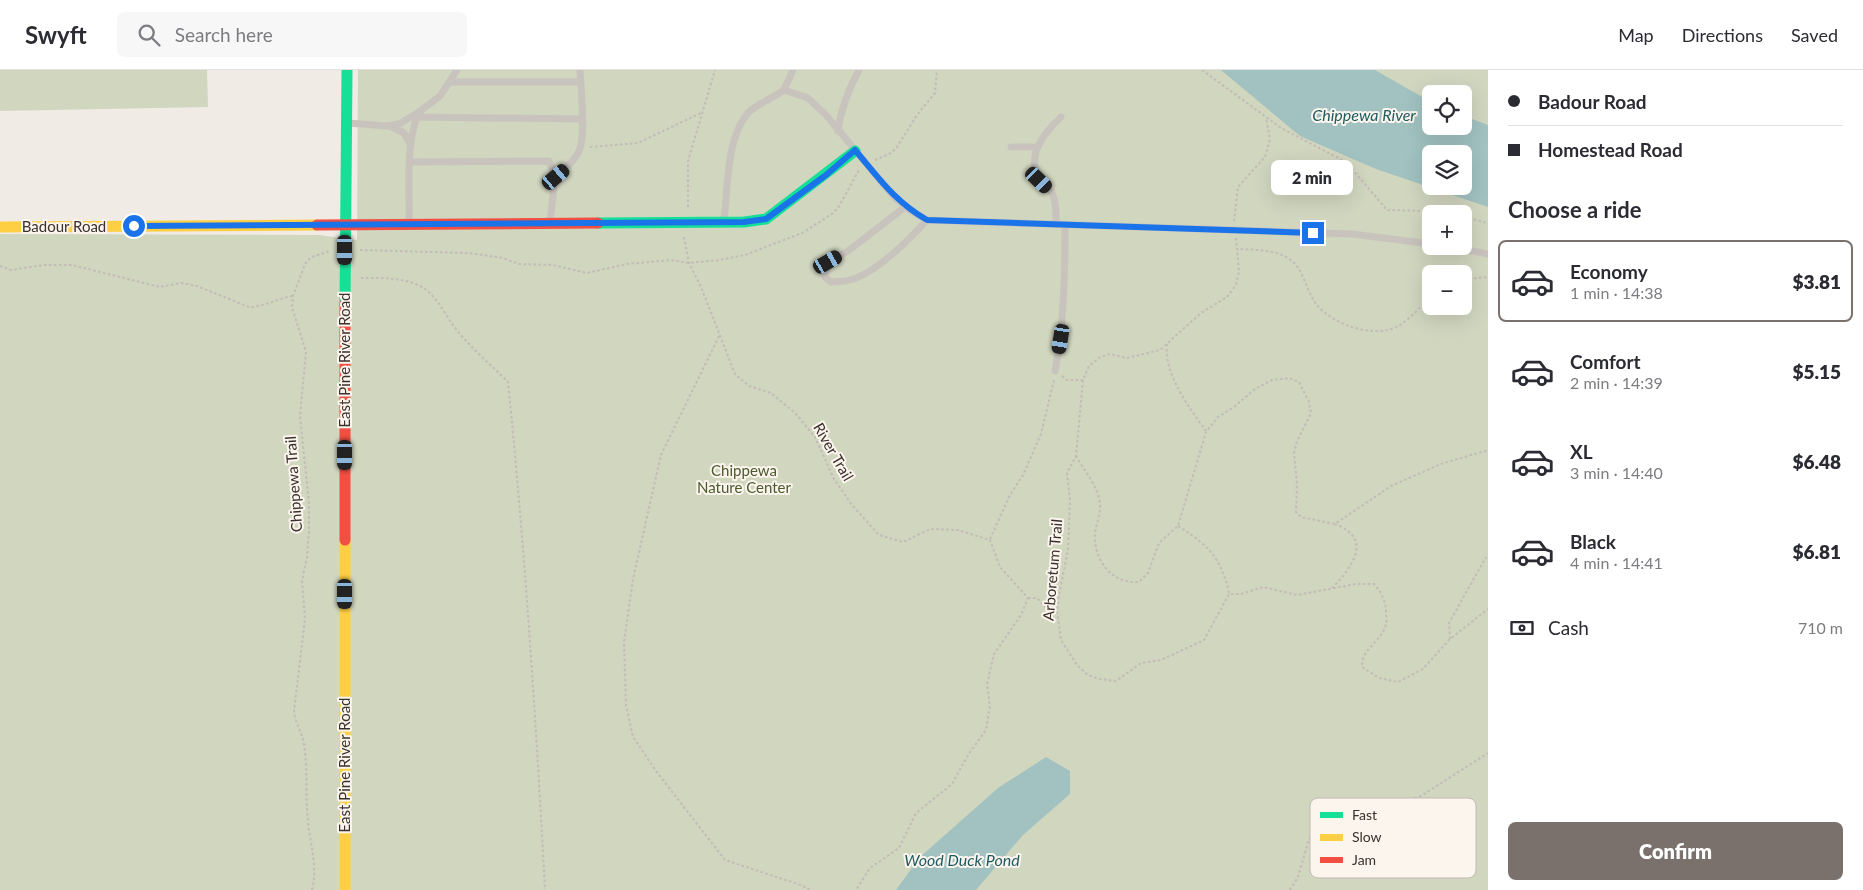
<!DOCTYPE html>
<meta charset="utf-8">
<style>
body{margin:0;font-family:Lato,sans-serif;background:#f7f7f7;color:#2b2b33;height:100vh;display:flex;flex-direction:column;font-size:19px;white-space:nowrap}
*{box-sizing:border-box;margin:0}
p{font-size:16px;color:#7c7c81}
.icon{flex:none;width:28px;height:28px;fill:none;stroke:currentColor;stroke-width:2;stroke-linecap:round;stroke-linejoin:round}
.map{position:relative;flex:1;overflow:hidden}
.details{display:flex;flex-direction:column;background:#fff;width:375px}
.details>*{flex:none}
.top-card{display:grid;align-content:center;height:110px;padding:0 20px;background:#fff}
.fabs{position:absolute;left:1422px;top:15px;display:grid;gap:10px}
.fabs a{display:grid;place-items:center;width:50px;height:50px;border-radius:8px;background:#fff;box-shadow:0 5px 20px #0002;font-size:25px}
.end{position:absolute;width:22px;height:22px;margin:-11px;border:6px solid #1a73e8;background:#fff;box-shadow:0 0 0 2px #fff}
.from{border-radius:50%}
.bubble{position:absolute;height:35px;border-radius:8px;background:#fff;box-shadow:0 5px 20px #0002;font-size:16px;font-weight:800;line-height:35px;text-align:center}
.car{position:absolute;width:15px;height:30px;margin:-15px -8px;border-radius:6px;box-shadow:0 0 4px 1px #0007;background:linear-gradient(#222 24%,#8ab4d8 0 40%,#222 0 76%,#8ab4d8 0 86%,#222 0)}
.top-card b{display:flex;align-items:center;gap:18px;height:48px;font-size:19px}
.top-card b+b{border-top:1px solid #e1e1e2}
.top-card i{width:12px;height:12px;background:#2b2b33}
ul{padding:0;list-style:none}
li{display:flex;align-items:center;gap:15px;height:82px;margin:0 10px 8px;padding:0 10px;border:2px solid transparent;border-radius:8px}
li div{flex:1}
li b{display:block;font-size:19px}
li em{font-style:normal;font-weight:800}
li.active{border-color:#7a716c}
li>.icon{width:45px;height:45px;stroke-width:1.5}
h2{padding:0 20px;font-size:22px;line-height:60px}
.pay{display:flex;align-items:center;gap:12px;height:55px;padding:0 20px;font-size:19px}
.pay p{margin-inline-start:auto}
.action{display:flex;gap:10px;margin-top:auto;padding:10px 20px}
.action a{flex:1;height:58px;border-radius:8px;background:#7a716c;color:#fff;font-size:20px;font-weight:800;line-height:58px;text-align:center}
header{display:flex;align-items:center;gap:30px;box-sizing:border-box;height:70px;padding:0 25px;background:#fff;border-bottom:1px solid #e1e1e2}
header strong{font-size:24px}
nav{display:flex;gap:28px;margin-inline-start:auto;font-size:18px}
.search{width:350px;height:45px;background:#f7f7f7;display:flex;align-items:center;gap:12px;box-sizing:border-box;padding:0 18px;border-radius:8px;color:#7c7c81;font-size:19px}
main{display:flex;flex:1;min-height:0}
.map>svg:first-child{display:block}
.green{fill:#d1d6bf;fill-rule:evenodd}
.water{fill:#a1c2c1;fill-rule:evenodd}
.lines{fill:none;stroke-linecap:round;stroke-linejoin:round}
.path{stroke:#c2bbb6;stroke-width:2;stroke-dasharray:2.5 2.5;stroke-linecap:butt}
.lane{stroke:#c9c3be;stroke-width:7}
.fast{stroke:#16e098;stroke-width:11}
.slow{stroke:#ffcf43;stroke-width:11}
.jam{stroke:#f24e42;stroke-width:11}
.route{stroke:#1a73e8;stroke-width:6}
.labels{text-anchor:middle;stroke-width:4;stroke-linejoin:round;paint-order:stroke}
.street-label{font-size:15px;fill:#3b302b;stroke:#fbf5ee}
.park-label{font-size:15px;fill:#4a5a2e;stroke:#fbf5ee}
.water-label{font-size:16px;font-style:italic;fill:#1f5a5e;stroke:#fbf5ee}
.key{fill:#fbf5ee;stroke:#c1bab4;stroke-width:1}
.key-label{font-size:14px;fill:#3b302b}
</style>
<header>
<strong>Swyft</strong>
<div class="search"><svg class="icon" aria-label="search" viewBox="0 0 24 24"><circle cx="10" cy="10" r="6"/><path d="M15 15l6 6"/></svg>Search here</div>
<nav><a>Map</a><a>Directions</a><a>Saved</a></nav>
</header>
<main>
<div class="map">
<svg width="1488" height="820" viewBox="0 0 1488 820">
<rect width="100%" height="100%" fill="#f0ebe5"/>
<g class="green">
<path d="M0,0H207L208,37L0,41Z"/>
<path d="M358,0H1488V820H0V164L319,165L357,170ZM1431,24H1464V56H1431ZM1431,84H1464V116H1431ZM1431,144H1464V176H1431ZM1431,204H1464V236H1431Z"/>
</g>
<g class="water">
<path d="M1221,0H1375L1431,32V56H1464V46L1488,55V137L1376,99L1300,66ZM1431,84H1464V116H1431Z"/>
<path d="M1046,687L1070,701V724L1023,765L976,820H896L920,787L998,718Z"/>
</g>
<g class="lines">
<g class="path">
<path d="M1202,0L1281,58L1346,92L1387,140L1430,141L1450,144"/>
<path d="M590,77L638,73L703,42"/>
<path d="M875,90L891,83L897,77L917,45L935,23L937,0"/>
<path d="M688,137V91L715,0"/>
<path d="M1464,147L1488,153"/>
<path d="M1234,151L1238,117L1265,87L1270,69L1266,48"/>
<path d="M684,167L689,193L701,217L735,304L749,316L771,323L796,344L815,367L834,409L852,435L879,465L903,472L930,459L958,460L990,470L1000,497L1028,528L1021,545L994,584L987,614L990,636L986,660L968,685L952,714L916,743L899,778L870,798L856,820"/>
<path d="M1236,168L1237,179"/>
<path d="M360,180L469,183L503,188L519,194L553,195L587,203L627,194L671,190L689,193L720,190L745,185L802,163L832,144L838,138L859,100"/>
<path d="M0,196L11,200L44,195H72L160,217L181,213L197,216L249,237C263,237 277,229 292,226"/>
<path d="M361,208C381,208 404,207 422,217C438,227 445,245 456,259C471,278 490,294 508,312C525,481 536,650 545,820"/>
<path d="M1464,209L1488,207"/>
<path d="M1431,227C1421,236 1411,248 1400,255C1376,270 1333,255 1316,234C1305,219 1304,196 1286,187C1272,179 1252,180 1237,179L1239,201L1236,215L1227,227L1201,243L1160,280L1127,288L1110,284L1100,287L1089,296L1083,310L1076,386L1067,403L1070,429L1068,480L1059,525L1057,541L1061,570L1077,595L1088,605L1099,609L1116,611L1141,593L1161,590L1204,570L1229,524H1241L1263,517L1297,525L1356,514H1374C1381,522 1386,531 1386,542C1386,546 1387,550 1386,554C1383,571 1361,578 1362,597L1379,608L1398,612L1423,599L1450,569L1488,539"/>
<path d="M719,266L661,385L633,509L624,572L626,635L633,667L656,701L725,790L801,815L810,820"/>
<path d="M1167,274C1163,303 1190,339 1206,361"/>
<path d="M1062,306L1067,310H1083"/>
<path d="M1076,386C1084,400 1099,418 1100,434C1101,446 1094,457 1095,469C1096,494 1114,514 1139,512L1148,503L1159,473L1178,456L1206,362L1218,347L1234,337L1255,319L1272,310L1289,308L1299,312L1309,332L1311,343L1297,371L1294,383L1297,414L1296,442L1301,447L1335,454L1391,416L1441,394L1488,380"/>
<path d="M1178,456C1208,475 1221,487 1229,523"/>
<path d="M990,469L1010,425L1023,405L1041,364L1054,310"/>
<path d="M1332,518C1344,506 1369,478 1349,462C1345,458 1339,456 1335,454"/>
<path d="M1028,528H1037L1046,538L1057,541"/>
<path d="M1450,569L1449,553L1486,487"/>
<path d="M312,820C318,797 310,774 308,751C305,726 308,699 304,674C302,662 295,653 294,641L305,549L302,511L307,487L309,461V433L300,346L306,282L292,237L293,226L305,194L311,187L330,181"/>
<path d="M1290,820L1298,807L1309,769L1325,754L1355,749L1421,726L1488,683"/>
</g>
<g class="lane">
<path d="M450,12H580"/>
<path d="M784,20L793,0"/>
<path d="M417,47L581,49"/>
<path d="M348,53L387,56L399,54L419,42L440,26L457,0"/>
<path d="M390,56L404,63L411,76"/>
<path d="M838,61C841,38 848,20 859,0"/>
<path d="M1011,77H1037"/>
<path d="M411,92L549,91L555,107"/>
<path d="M905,137L848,181L828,192L825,207L831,212C837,211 844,212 850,210C875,204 910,169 927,150"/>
<path d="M724,151C728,119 726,68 748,43C755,35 775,27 784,20L808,28L826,45L895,128L911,141L927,150L1352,164L1431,174"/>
<path d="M550,153L555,107C564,99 574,92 579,81C586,66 581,19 580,0"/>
<path d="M409,154C410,118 405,77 418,44"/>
<path d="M1056,155C1056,146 1057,132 1052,123C1049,118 1041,115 1039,109C1026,85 1044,63 1061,47"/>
<path d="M1447,176L1488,184"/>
<path d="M1055,301C1064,252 1065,204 1065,155"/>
</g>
<g class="fast">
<path d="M598,153L744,152L766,149L855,81"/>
<path d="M345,234L347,0"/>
</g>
<g class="slow">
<path d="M0,157L317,155"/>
<path d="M345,470V820"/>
</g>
<g class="jam">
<path d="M317,155L598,153"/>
<path d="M345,234V470"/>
</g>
</g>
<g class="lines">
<path class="route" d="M134,156L744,152L766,149L826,105L855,80C878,107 895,132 927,150L1313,163"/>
</g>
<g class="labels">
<g class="street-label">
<text x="64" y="162">Badour Road</text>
<text transform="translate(345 290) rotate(-90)" y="5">East Pine River Road</text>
<text transform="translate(833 382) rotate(60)" y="5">River Trail</text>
<text transform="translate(294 414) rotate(-94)" y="5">Chippewa Trail</text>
<text transform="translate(1053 500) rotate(-85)" y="5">Arboretum Trail</text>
<text transform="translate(345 695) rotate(-90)" y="5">East Pine River Road</text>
</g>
<g class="park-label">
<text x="744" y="406">Chippewa<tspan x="744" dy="17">Nature Center</tspan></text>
</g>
<g class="water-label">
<text x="1364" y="51">Chippewa River</text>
<text x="962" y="796">Wood Duck Pond</text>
</g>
</g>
<rect x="1310" y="728" width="166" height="80" rx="8" class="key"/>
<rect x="1320" y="742" width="23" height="6" fill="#16e098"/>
<rect x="1320" y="764" width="23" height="7" fill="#ffcf43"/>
<rect x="1320" y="787" width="23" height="6" fill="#f24e42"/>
<g class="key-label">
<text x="1352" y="750">Fast</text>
<text x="1352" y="772">Slow</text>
<text x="1352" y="795">Jam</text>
</g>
</svg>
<div class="fabs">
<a><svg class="icon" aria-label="locate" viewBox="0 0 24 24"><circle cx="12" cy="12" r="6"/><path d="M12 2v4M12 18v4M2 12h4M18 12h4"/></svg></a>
<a><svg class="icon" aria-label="layers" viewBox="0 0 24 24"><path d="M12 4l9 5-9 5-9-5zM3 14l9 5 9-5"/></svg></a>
<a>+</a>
<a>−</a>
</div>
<i class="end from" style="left:134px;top:156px"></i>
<i class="end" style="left:1313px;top:163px"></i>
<div class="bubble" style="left:1271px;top:90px;width:82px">2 min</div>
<i class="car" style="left:556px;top:107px;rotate:50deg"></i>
<i class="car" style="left:1039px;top:110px;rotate:134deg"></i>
<i class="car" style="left:345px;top:180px;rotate:180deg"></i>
<i class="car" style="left:828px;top:192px;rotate:60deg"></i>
<i class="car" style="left:1061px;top:269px;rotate:189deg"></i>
<i class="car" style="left:345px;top:385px;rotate:180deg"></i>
<i class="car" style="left:345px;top:524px;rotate:180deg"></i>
</div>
<section class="details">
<div class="top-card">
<b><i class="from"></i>Badour Road</b>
<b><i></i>Homestead Road</b>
</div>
<h2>Choose a ride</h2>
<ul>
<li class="active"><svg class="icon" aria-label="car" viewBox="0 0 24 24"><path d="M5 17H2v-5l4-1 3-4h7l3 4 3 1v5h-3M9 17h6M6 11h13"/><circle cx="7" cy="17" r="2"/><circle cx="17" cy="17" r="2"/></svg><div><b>Economy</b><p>1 min · 14:38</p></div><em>$3.81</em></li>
<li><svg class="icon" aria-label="car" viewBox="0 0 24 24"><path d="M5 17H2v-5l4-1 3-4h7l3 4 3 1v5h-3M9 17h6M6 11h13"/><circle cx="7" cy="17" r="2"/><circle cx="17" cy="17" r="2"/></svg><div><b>Comfort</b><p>2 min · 14:39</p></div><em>$5.15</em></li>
<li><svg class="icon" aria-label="car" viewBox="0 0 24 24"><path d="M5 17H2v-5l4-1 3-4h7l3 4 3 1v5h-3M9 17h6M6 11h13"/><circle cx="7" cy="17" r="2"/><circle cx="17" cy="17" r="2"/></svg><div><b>XL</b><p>3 min · 14:40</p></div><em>$6.48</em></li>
<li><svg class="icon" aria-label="car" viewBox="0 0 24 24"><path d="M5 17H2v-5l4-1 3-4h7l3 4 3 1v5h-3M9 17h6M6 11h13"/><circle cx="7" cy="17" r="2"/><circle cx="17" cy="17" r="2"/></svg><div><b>Black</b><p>4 min · 14:41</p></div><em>$6.81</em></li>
</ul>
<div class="pay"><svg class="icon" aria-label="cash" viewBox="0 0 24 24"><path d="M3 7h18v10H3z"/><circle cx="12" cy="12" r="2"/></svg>Cash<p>710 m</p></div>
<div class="action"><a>Confirm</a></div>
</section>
</main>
